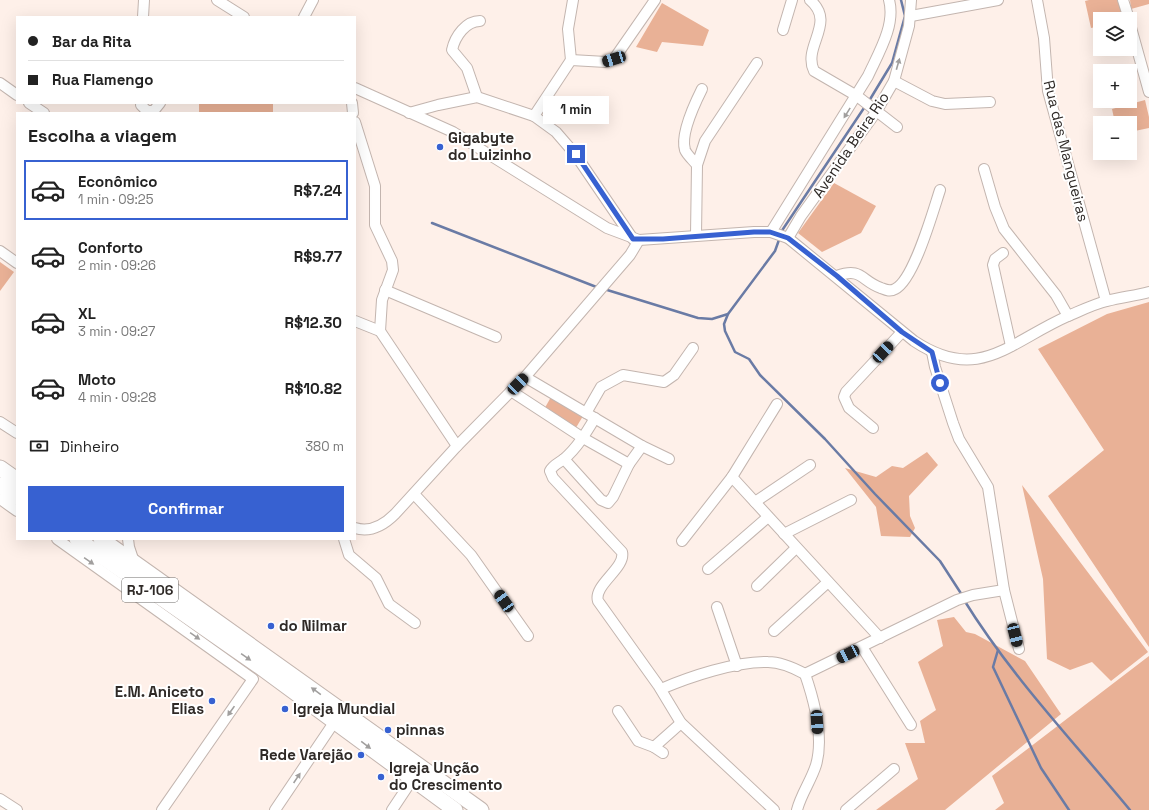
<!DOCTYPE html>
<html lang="pt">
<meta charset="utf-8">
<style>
body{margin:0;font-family:"Space Grotesk",sans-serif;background:#f6f6f6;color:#222;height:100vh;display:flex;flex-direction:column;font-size:15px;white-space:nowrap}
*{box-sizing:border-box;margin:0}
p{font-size:13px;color:#767676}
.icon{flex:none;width:22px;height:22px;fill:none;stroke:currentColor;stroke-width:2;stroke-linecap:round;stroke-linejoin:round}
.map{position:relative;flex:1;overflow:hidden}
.panel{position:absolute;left:16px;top:112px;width:340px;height:428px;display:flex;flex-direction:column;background:#fff;border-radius:0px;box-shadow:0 4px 16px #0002}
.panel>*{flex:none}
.banner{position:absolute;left:16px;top:16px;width:340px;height:88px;border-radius:0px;box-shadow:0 4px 16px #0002;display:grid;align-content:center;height:88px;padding:0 12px;background:#fff}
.buttons{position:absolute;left:1093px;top:12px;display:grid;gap:8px}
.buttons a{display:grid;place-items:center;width:44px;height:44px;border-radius:0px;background:#fff;box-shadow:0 4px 16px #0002;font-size:20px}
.end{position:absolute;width:18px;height:18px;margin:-9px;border:5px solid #3761d1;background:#fff;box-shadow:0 0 0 2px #fff}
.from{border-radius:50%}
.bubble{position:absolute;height:28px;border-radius:0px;background:#fff;box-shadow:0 4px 16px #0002;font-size:13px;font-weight:600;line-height:28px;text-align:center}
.car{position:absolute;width:12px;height:24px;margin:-12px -6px;border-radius:5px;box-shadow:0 0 3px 1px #0007;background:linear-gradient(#222 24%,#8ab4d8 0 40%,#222 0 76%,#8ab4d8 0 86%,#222 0)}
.banner b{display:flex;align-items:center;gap:14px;height:38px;font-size:15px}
.banner b+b{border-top:1px solid #e0e0e0}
.banner i{width:10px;height:10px;background:#222}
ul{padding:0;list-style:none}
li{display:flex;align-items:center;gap:12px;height:60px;margin:0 8px 6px;padding:0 4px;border:2px solid transparent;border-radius:0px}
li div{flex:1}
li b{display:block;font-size:15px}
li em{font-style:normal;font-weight:600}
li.selected{border-color:#3761d1}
li>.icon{width:36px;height:36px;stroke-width:1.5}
h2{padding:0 12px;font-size:18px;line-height:48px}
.pay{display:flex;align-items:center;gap:10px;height:44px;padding:0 12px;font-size:15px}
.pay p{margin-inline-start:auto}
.action{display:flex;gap:8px;margin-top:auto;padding:8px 12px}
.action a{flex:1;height:46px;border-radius:0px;background:#3761d1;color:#fff;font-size:16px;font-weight:600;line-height:46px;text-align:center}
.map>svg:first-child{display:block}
.green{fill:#e9b196}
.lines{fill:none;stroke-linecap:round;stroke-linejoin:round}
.stream{stroke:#6a7ba5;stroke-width:2.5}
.minor-casing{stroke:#c3b5af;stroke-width:12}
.highway-casing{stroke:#c3b5af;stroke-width:17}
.minor{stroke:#fff;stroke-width:10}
.highway{stroke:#fff;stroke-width:15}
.oneway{fill:#a19f9e}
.route{stroke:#3761d1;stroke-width:5}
.poi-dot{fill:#3761d1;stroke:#fff;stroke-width:1.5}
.labels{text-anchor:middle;stroke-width:4;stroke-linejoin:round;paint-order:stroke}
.shield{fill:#fff;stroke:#6d6a68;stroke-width:1}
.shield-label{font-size:14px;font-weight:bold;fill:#2f2a27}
.poi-label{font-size:15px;font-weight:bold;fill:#2f2a27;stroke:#fff;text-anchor:start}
.street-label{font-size:15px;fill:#2f2a27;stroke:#fff}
</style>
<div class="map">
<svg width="1149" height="810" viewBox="0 0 1149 810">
<rect width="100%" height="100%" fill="#fef0e9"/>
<g class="green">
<path d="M1089,0H1120L1125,19H1100V26L1091,28L1085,1Z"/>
<path d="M1130,0H1149V4L1131,9Z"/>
<path d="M662,3L709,30L703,46L662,42L657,52L636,47Z"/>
<path d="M1145,100L1149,117V128L1130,132V123H1115L1112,109Z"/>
<rect x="199" y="103" width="74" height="10"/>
<path d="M834,183L876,206L861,233L822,252L798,233Z"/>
<path d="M0,262L14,272L0,291Z"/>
<path d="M1149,302V647L1048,496L1104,450L1038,349L1107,314Z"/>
<path d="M551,397L583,416L574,431L542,413Z"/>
<path d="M927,452L938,465L909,496L910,516L915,528L910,537L881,536L876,507L845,468L876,477L892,466L903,468Z"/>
<path d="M1022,485L1148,652L1111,681L1092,662L1070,670L1047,659L1043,579Z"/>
<path d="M954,617L966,632L975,634L1025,661L1061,714L945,810H876L918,779L905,743H925L920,721L936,710L918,662L943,646L937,620Z"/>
<path d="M1149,656V810H995L1004,803L992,776Z"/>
</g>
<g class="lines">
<g class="stream">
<path d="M869,101L892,63L905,16L901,0"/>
<path d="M432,223L599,288"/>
<path d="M781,232L866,105"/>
<path d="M780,237L775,251L728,314L724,324L725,331L735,352L749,359L760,375L825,439L875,494L940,561L962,595"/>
<path d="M604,289L698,318L712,319L728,314"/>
<path d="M964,600C1011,676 1073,741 1130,810"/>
<path d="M998,650L993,667L1041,768L1069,810"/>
</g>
<g class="minor-casing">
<g id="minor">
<path d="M217,0L244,17"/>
<path d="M810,0C837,23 802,46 814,71L857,96L897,127"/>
<path d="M1037,0L1044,38L1048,91L1106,301"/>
<path d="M1123,0L1129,19"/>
<path d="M911,16L998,0"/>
<path d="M143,17L144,0"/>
<path d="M304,17L313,0"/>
<path d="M1130,24L1149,92"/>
<path d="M783,30L792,0"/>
<path d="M571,60L606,62L614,59L655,0"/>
<path d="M571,60L568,29L573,0"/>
<path d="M894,81L932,101L945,104L990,102"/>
<path d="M0,83L17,95"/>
<path d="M355,88L453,132L607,228L639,240L754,232H771L788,238L914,341C979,384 1009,342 1068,316C1080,311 1094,304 1107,301C1121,297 1135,296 1149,292"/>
<path d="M477,97L467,68L452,50C455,36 466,21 480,21"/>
<path d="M29,103L44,113"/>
<path d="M352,103L353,113"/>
<path d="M141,105L147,111H153"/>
<path d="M152,113L160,103"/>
<path d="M409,113L438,105L477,97L534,116L556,132L575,154L633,239"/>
<path d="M534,116L571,60"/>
<path d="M355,122L375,186V225L392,261L393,270L382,300L380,331"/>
<path d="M697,165C693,160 687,155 685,150C680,134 695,103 702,89"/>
<path d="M984,169L995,207L1004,229L1056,295L1068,316"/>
<path d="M771,232L868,76C878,54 896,25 889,0"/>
<path d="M696,235L697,165L705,141L757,63"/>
<path d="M788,238L801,216L876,112L894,81L909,26L911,0"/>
<path d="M0,251L17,263"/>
<path d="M1003,253L995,259L993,265L1011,346"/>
<path d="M837,276C862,267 861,281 881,288C886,290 890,292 895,289C914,280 933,211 940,190"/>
<path d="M385,290L496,337"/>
<path d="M355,321L380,331L457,446"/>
<path d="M932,352L935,367L953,423L959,439L988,487L1004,590L1019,649"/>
<path d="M525,377L642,446L669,459"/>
<path d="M511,391L583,438L629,464"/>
<path d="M586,413L601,387L623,375L664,382L674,375L693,348"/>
<path d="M595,418C586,433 577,448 564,459C559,463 553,465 550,471L553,478L622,552C626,568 593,585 598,601L658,685L681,723L774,810"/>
<path d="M0,422L17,433"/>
<path d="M873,428L849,408L844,397L846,392L902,332"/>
<path d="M564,459L601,500L608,503L613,497L629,464L642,446"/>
<path d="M732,477L880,638"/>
<path d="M414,494L471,555L528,636"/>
<path d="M0,499L17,511"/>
<path d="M755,502L810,465"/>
<path d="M355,528C371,533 384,525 395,514L457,446L525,377L630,255L639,240"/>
<path d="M784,534L851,500"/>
<path d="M57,539L253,679L162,810"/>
<path d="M128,539L129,547L134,562"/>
<path d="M344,539L349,555L376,578L389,604L415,623"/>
<path d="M682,541L732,477L777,404"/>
<path d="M708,569L768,517"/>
<path d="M757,586L796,548"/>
<path d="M717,607L737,666"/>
<path d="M774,631L828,582"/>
<path d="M862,647L911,725"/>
<path d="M805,674L957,600L973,595L1004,590"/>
<path d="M661,689C689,677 736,661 768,662C781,662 794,668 805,674"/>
<path d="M618,711L638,741L654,747"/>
<path d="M663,753L654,747L681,723"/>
<path d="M0,799L17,810"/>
<path d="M275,810L335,721"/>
<path d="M392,810L412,780"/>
<path d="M797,810C801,794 811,781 816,765C824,738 814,700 805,674"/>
<path d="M846,810L894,769"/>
</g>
</g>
<g class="highway-casing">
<g id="highway">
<path d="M0,468L17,480"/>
<path d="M0,485L17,497"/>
<path d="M77,539L259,666L455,810"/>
<path d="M101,539L481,810"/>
</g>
</g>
<use href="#minor" class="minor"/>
<use href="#highway" class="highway"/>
</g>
<defs><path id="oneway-solid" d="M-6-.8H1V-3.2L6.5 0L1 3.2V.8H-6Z"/></defs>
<g class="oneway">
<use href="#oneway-solid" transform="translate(898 64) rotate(-74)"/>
<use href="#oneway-solid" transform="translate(847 113) rotate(122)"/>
<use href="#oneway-solid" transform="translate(89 561) rotate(35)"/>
<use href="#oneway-solid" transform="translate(195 636) rotate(35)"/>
<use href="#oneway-solid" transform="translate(246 657) rotate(35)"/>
<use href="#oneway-solid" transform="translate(316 691) rotate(-144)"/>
<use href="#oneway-solid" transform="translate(231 711) rotate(125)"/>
<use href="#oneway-solid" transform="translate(366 745) rotate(37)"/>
<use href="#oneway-solid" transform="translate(297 778) rotate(-56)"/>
</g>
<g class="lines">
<path class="route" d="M576,154L633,239H663L754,232H770L788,238L837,276L902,332L932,352L940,383"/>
</g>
<g class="poi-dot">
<circle cx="440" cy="147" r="4"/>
<circle cx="271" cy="626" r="4"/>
<circle cx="212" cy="701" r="4"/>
<circle cx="285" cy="709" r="4"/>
<circle cx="388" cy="730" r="4"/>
<circle cx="361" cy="755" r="4"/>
<circle cx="381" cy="777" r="4"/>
</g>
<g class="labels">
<rect class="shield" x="122" y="578" width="56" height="24" rx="3"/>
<g class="shield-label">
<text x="150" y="595">RJ-106</text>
</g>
<g class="poi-label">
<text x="448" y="143">Gigabyte<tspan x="448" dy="17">do Luizinho</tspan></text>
<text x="279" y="631">do Nilmar</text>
<text x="204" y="697" text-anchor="end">E.M. Aniceto<tspan x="204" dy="17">Elias</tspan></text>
<text x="293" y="714">Igreja Mundial</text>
<text x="396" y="735">pinnas</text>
<text x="353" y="760" text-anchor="end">Rede Varejão</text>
<text x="389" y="773">Igreja Unção<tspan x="389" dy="17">do Crescimento</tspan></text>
</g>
<g class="street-label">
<text transform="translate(851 145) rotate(-56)" y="5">Avenida Beira Rio</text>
<text transform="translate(1066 151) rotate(76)" y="5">Rua das Mangueiras</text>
</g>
</g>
</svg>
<div class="buttons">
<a><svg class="icon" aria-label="layers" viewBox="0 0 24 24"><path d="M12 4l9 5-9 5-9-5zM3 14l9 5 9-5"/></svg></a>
<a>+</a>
<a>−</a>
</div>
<i class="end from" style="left:940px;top:383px"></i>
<i class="end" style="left:576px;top:154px"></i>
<div class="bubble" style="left:543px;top:96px;width:66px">1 min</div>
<i class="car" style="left:614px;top:59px;rotate:253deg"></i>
<i class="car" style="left:883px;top:352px;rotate:43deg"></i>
<i class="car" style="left:518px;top:384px;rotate:44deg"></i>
<i class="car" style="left:504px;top:601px;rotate:325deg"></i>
<i class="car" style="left:1015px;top:635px;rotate:166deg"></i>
<i class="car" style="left:848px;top:654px;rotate:244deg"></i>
<i class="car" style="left:817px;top:722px;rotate:177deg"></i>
<div class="banner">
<b><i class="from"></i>Bar da Rita</b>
<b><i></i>Rua Flamengo</b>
</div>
<section class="panel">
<h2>Escolha a viagem</h2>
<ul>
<li class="selected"><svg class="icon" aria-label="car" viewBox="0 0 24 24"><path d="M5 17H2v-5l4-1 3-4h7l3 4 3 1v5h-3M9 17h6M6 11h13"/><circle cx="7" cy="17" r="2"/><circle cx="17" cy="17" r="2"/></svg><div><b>Econômico</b><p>1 min · 09:25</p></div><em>R$7.24</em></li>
<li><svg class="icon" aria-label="car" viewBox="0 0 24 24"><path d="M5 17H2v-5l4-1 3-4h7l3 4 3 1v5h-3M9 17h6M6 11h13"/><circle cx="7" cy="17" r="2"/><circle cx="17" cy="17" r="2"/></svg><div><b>Conforto</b><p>2 min · 09:26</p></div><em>R$9.77</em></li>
<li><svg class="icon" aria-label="car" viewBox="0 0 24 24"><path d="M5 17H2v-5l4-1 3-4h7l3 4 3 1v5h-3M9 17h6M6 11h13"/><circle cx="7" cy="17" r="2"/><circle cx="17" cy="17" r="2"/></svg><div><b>XL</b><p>3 min · 09:27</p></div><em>R$12.30</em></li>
<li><svg class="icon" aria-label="car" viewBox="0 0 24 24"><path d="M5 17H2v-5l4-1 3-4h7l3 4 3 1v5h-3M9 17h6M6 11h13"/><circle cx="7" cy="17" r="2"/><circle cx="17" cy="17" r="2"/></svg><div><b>Moto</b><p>4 min · 09:28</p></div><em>R$10.82</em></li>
</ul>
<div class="pay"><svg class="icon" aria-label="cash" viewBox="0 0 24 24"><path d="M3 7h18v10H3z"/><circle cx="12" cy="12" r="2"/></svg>Dinheiro<p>380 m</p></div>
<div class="action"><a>Confirmar</a></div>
</section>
</div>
